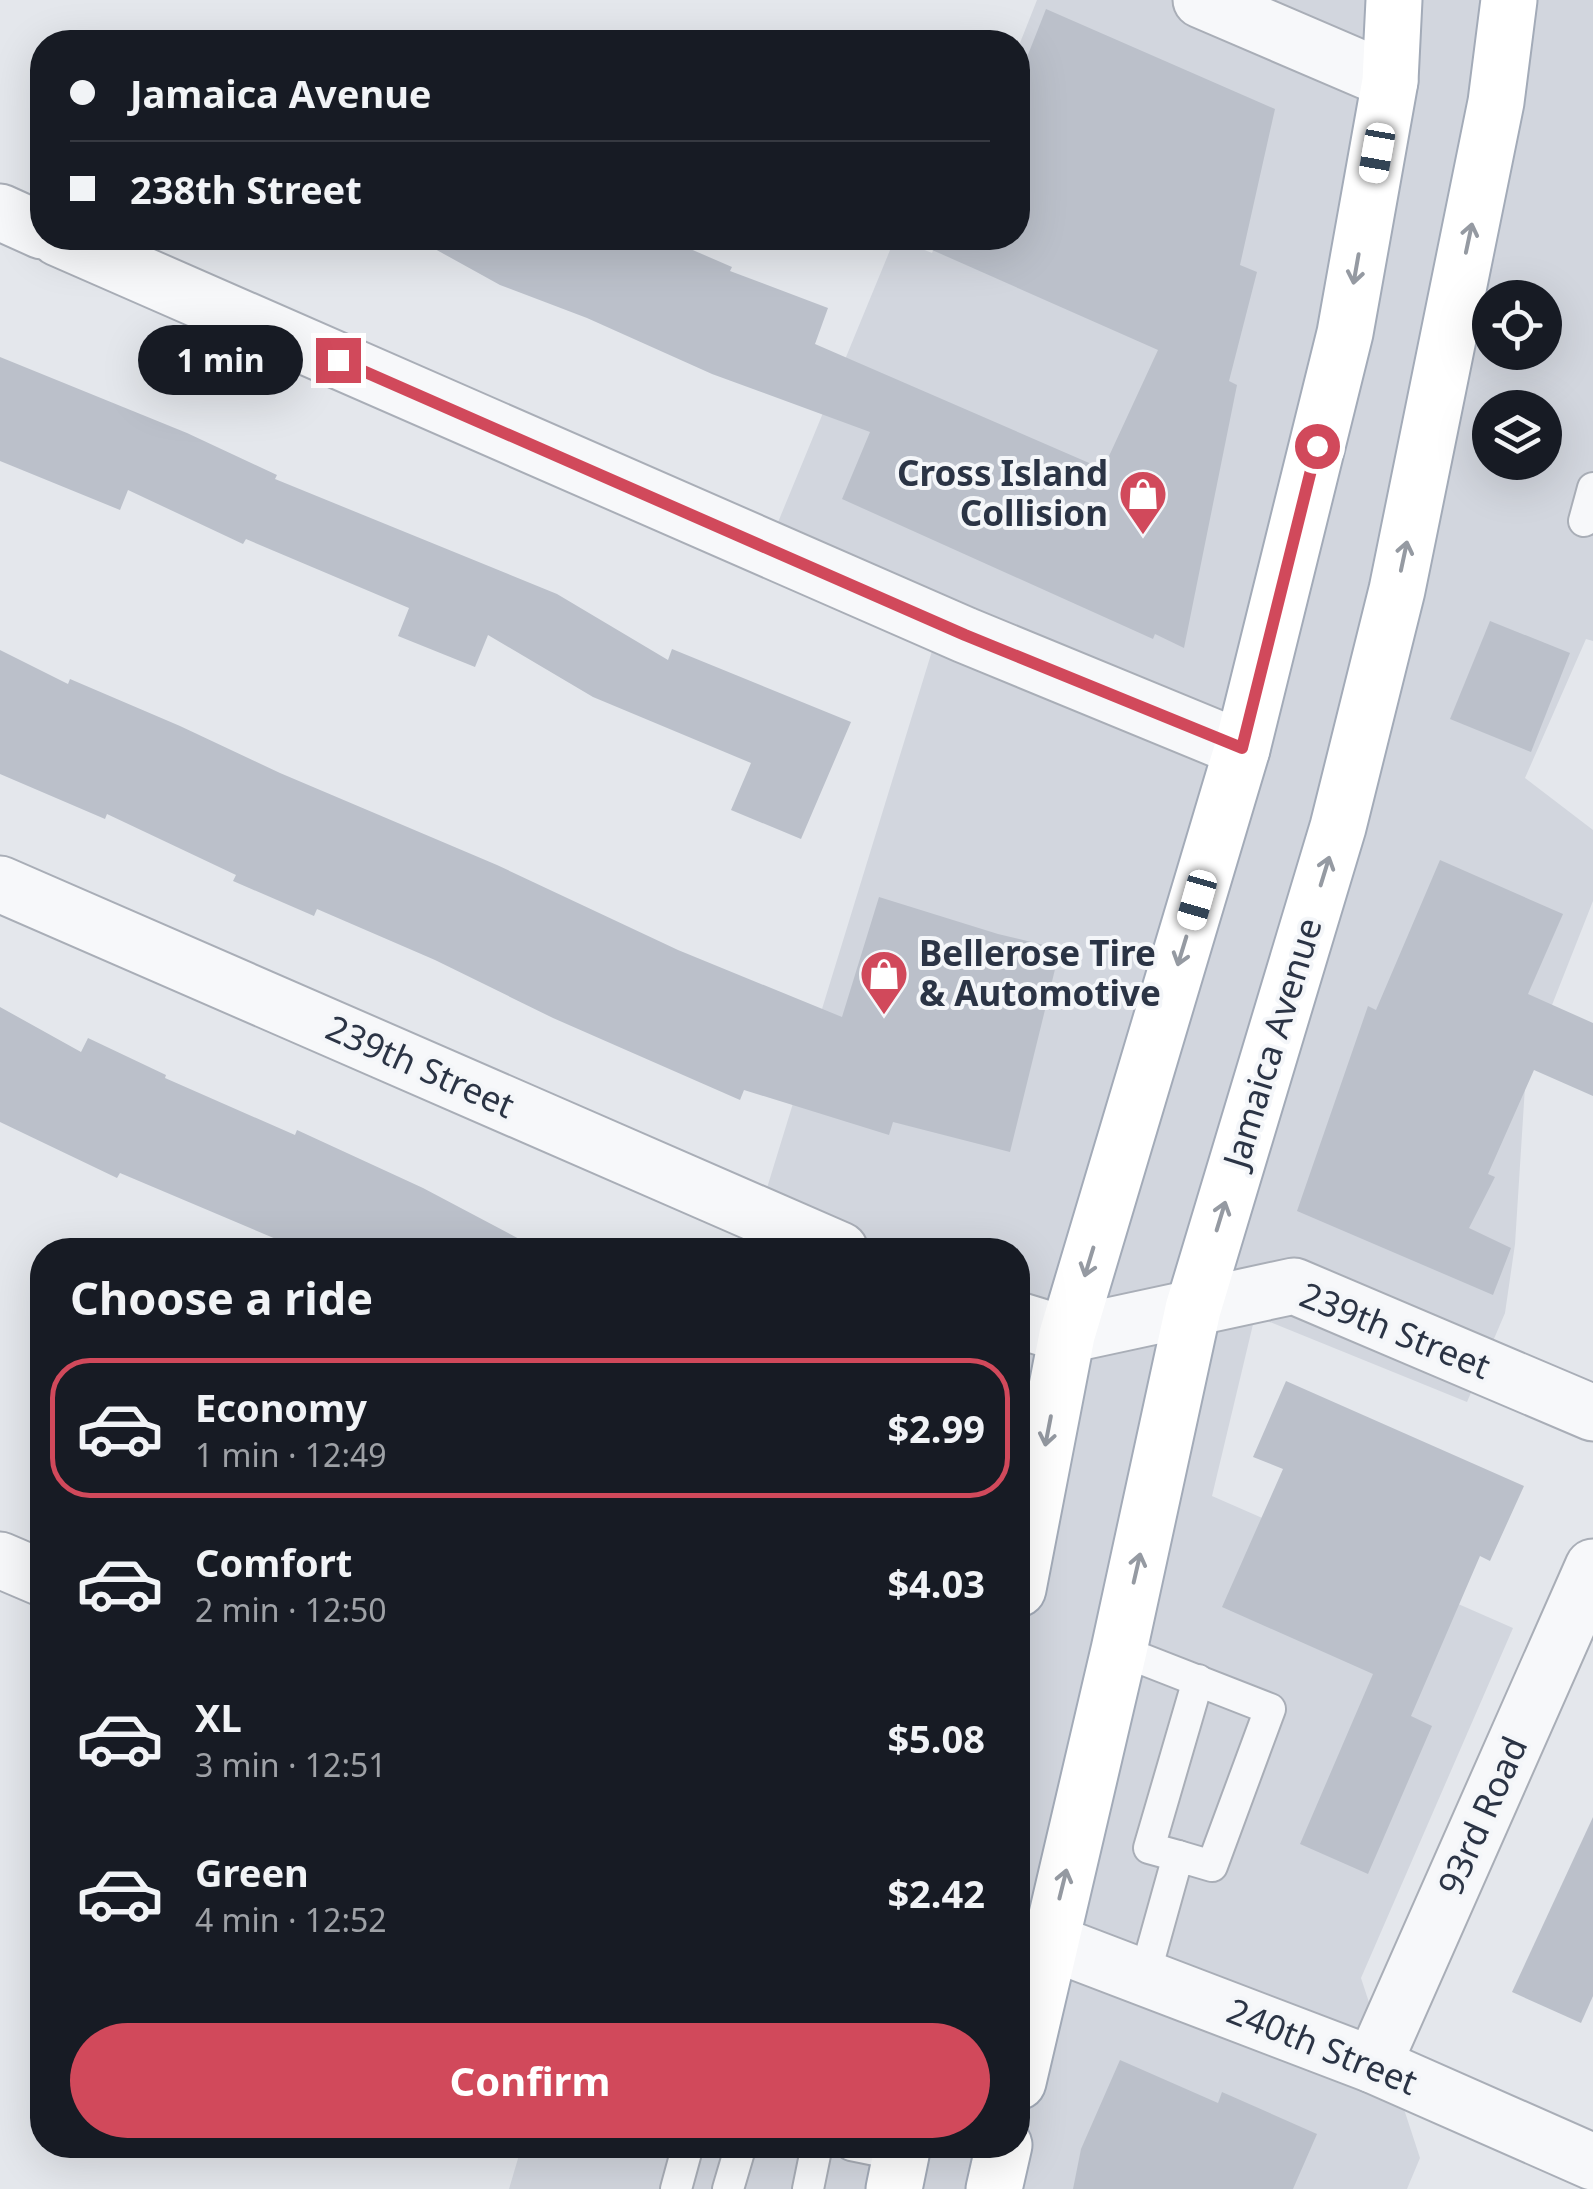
<!DOCTYPE html>
<meta charset="utf-8">
<style>
body{margin:0;font-family:"Noto Sans",sans-serif;background:#242831;color:#f1f3f6;height:100vh;display:flex;flex-direction:column;font-size:38px;white-space:nowrap}
*{box-sizing:border-box;margin:0}
p{font-size:32px;color:#9ea1a6}
.icon{flex:none;width:55px;height:55px;fill:none;stroke:currentColor;stroke-width:2;stroke-linecap:round;stroke-linejoin:round}
.map{position:relative;flex:1;overflow:hidden}
.side{position:absolute;left:30px;top:1238px;width:1000px;height:920px;display:flex;flex-direction:column;background:#171b24;border-radius:40px;box-shadow:0 10px 40px #0002}
.side>*{flex:none}
.top-card{position:absolute;left:30px;top:30px;width:1000px;height:220px;border-radius:40px;box-shadow:0 10px 40px #0002;display:grid;align-content:center;height:220px;padding:0 40px;background:#171b24}
.tools{position:absolute;left:1472px;top:280px;display:grid;gap:20px}
.tools a{display:grid;place-items:center;width:90px;height:90px;border-radius:50%;background:#171b24;box-shadow:0 10px 40px #0002;font-size:50px}
.end{position:absolute;width:45px;height:45px;margin:-22px;border:12px solid #d1495b;background:#fff;box-shadow:0 0 0 5px #fff}
.from{border-radius:50%}
.bubble{position:absolute;height:70px;border-radius:35px;background:#171b24;box-shadow:0 10px 40px #0002;font-size:32px;font-weight:700;line-height:70px;text-align:center}
.car{position:absolute;width:30px;height:60px;margin:-30px -15px;border-radius:12px;box-shadow:0 0 8px 2px #0007;background:linear-gradient(#fff 24%,#345 0 40%,#fff 0 76%,#345 0 86%,#fff 0)}
.top-card b{display:flex;align-items:center;gap:35px;height:95px;font-size:38px}
.top-card b+b{border-top:2px solid #363941}
.top-card i{width:25px;height:25px;background:#f1f3f6}
ul{padding:0;list-style:none}
li{display:flex;align-items:center;gap:30px;height:140px;margin:0 20px 15px;padding:0 20px;border:5px solid transparent;border-radius:40px}
li div{flex:1}
li b{display:block;font-size:38px}
li em{font-style:normal;font-weight:700}
li.current{border-color:#d1495b}
li>.icon{width:90px;height:90px;stroke-width:1.5}
h2{padding:0 40px;font-size:45px;line-height:120px}
.action{display:flex;gap:20px;margin-top:auto;padding:20px 40px}
.action a{flex:1;height:115px;border-radius:60px;background:#d1495b;color:#fff;font-size:40px;font-weight:700;line-height:115px;text-align:center}
.map>svg:first-child{display:block}
.built{fill:#d2d6de;fill-rule:evenodd}
.building{fill:#bbc0ca}
.lines{fill:none;stroke-linecap:round;stroke-linejoin:round}
.service-casing{stroke:#a9aeb7;stroke-width:34}
.minor-casing{stroke:#a9aeb7;stroke-width:59}
.primary-casing{stroke:#a3abb8;stroke-width:59}
.service{stroke:#f7f8fa;stroke-width:30}
.minor{stroke:#f7f8fa;stroke-width:55}
.primary{stroke:#fff;stroke-width:55}
.oneway{stroke:#959aa2}
.route{stroke:#d1495b;stroke-width:12}
.labels{text-anchor:middle;stroke-width:8;stroke-linejoin:round;paint-order:stroke}
.poi-label{font-size:35px;font-weight:bold;fill:#2b3445;stroke:#f4f6f9;text-anchor:end}
.street-label{font-size:35px;fill:#2b3445;stroke:#f4f6f9}
</style>
<div class="map">
<svg width="1593" height="2189" viewBox="0 0 1593 2189">
<rect width="100%" height="100%" fill="#e4e7ec"/>
<path class="built" d="M1037,0H1593V641L1586,639L1525,778L1593,830V901L1526,1071L1515,1244L1505,1313L1467,1402L1255,1316L1212,1496L1513,1628L1361,1978L1420,2158L1407,2189H509L522,2145H1018V1250H763L776,1222L759,1214L940,625L767,549L895,238L932,253L938,238H1018V48ZM1490,298H1545V352H1490ZM1490,408H1545V462H1490Z"/>
<g class="building">
<path d="M1046,9L1275,109L1240,265L1257,272L1229,381L1237,385L1184,648L1155,634L1153,639L842,499L870,432L712,374L587,318L500,285L415,238H665L732,267L730,271L828,308L815,344L1103,469L1158,350L905,238H1018V80Z"/>
<path d="M0,357L187,433L277,475L275,479L557,594L668,660L672,649L851,722L801,839L731,810L751,763L593,697L488,635L475,667L398,636L409,608L246,539L243,544L128,490L120,510L0,461Z"/>
<path d="M1490,621L1570,653L1531,752L1450,719Z"/>
<path d="M0,650L68,684L70,679L180,726L280,773L497,865L678,950L842,1017L879,897L998,934L1060,949L1010,1152L893,1122L889,1135L744,1090L740,1100L553,1018L435,960L317,909L314,916L233,881L236,875L107,814L105,819L0,774Z"/>
<path d="M1440,860L1563,914L1528,994L1593,1023V1096L1534,1070L1488,1174L1495,1177L1469,1228L1511,1248L1493,1295L1297,1211L1368,1006L1376,1010Z"/>
<path d="M0,1007L81,1052L88,1038L166,1075L165,1078L295,1135L297,1130L423,1188L540,1250H302L120,1173L117,1178L0,1122Z"/>
<path d="M1286,1381L1524,1486L1490,1561L1480,1556L1411,1716L1432,1726L1368,1874L1300,1844L1373,1674L1222,1607L1283,1469L1253,1457Z"/>
<path d="M1593,1817V1996L1581,2023L1512,1992Z"/>
<path d="M1120,2060L1218,2103L1222,2092L1317,2134L1293,2189H1073L1081,2149Z"/>
</g>
<g class="lines">
<g class="service-casing">
<g id="service">
<path d="M1584,521L1593,488"/>
<path d="M1119,1650L1270,1709L1212,1866L1178,1856L1144,1978"/>
<path d="M1178,1856L1149,1848L1198,1680"/>
<path d="M851,2145L900,2155"/>
<path d="M676,2189L688,2145"/>
<path d="M728,2189L741,2145"/>
<path d="M808,2189L817,2145"/>
</g>
</g>
<g class="minor-casing">
<g id="minor">
<path d="M1201,0L1390,81"/>
<path d="M0,212L42,231"/>
<path d="M58,238L965,635L1242,749"/>
<path d="M0,884L840,1250"/>
<path d="M1018,1320L1067,1335L1294,1286L1593,1413"/>
<path d="M0,1560L42,1578"/>
<path d="M1048,1941L1373,2065L1593,2162"/>
<path d="M1373,2065L1593,1567"/>
</g>
</g>
<g class="primary-casing">
<g id="primary">
<path d="M1018,1589L1067,1335L1242,749L1345,333L1390,81L1394,0"/>
<path d="M1018,2082L1119,1650L1193,1309L1338,827L1397,590L1496,102L1509,0"/>
<path d="M894,2189L903,2145"/>
<path d="M994,2189L1004,2145"/>
</g>
</g>
<use href="#service" class="service"/>
<use href="#minor" class="minor"/>
<use href="#primary" class="primary"/>
</g>
<defs><path id="oneway-shaft" d="M-6 0H5M1.5-3L5.5 0L1.5 3" fill="none" stroke-width="1.6" stroke-linecap="round" stroke-linejoin="round" transform="scale(2.5)"/></defs>
<g class="oneway">
<use href="#oneway-shaft" transform="translate(1469 238) rotate(-78)"/>
<use href="#oneway-shaft" transform="translate(1356 269) rotate(100)"/>
<use href="#oneway-shaft" transform="translate(1404 556) rotate(-78)"/>
<use href="#oneway-shaft" transform="translate(1325 871) rotate(-73)"/>
<use href="#oneway-shaft" transform="translate(1182 951) rotate(107)"/>
<use href="#oneway-shaft" transform="translate(1221 1216) rotate(-73)"/>
<use href="#oneway-shaft" transform="translate(1089 1262) rotate(107)"/>
<use href="#oneway-shaft" transform="translate(1048 1431) rotate(101)"/>
<use href="#oneway-shaft" transform="translate(1137 1568) rotate(-77)"/>
<use href="#oneway-shaft" transform="translate(1063 1884) rotate(-76)"/>
</g>
<g class="lines">
<path class="route" d="M338,360L965,635L1242,748L1317,446"/>
</g>
<defs>
<g id="shop-pin" transform="scale(2.5)"><path d="M0 17L-7.5 6A9.5 9.5 0 1 1 7.5 6Z" fill="#d1495b" stroke="#f4f6f9"/><path d="M-5-2.5h2.3a2.7 3.5 0 0 1 5.4 0H5L5.5 6h-11ZM-1.5-2.5h3a1.5 2.3 0 0 0-3 0Z" fill="#fff"/></g>
</defs>
<g fill-rule="evenodd">
<use href="#shop-pin" x="1143" y="494"/>
<use href="#shop-pin" x="884" y="974"/>
</g>
<g class="labels">
<g class="poi-label">
<text x="1108" y="486">Cross Island<tspan x="1108" dy="40">Collision</tspan></text>
<text x="919" y="966" text-anchor="start">Bellerose Tire<tspan x="919" dy="40">&amp; Automotive</tspan></text>
</g>
<g class="street-label">
<text transform="translate(1273 1043) rotate(-73)" y="12">Jamaica Avenue</text>
<text transform="translate(420 1067) rotate(24)" y="12">239th Street</text>
<text transform="translate(1395 1331) rotate(22)" y="12">239th Street</text>
<text transform="translate(1483 1816) rotate(-66)" y="12">93rd Road</text>
<text transform="translate(1322 2047) rotate(22)" y="12">240th Street</text>
</g>
</g>
</svg>
<div class="tools">
<a><svg class="icon" aria-label="locate" viewBox="0 0 24 24"><circle cx="12" cy="12" r="6"/><path d="M12 2v4M12 18v4M2 12h4M18 12h4"/></svg></a>
<a><svg class="icon" aria-label="layers" viewBox="0 0 24 24"><path d="M12 4l9 5-9 5-9-5zM3 14l9 5 9-5"/></svg></a>
</div>
<i class="end from" style="left:1317px;top:446px"></i>
<i class="end" style="left:338px;top:360px"></i>
<div class="bubble" style="left:138px;top:325px;width:165px">1 min</div>
<i class="car" style="left:1377px;top:153px;rotate:190deg"></i>
<i class="car" style="left:1197px;top:900px;rotate:196deg"></i>
<div class="top-card">
<b><i class="from"></i>Jamaica Avenue</b>
<b><i></i>238th Street</b>
</div>
<section class="side">
<h2>Choose a ride</h2>
<ul>
<li class="current"><svg class="icon" aria-label="car" viewBox="0 0 24 24"><path d="M5 17H2v-5l4-1 3-4h7l3 4 3 1v5h-3M9 17h6M6 11h13"/><circle cx="7" cy="17" r="2"/><circle cx="17" cy="17" r="2"/></svg><div><b>Economy</b><p>1 min · 12:49</p></div><em>$2.99</em></li>
<li><svg class="icon" aria-label="car" viewBox="0 0 24 24"><path d="M5 17H2v-5l4-1 3-4h7l3 4 3 1v5h-3M9 17h6M6 11h13"/><circle cx="7" cy="17" r="2"/><circle cx="17" cy="17" r="2"/></svg><div><b>Comfort</b><p>2 min · 12:50</p></div><em>$4.03</em></li>
<li><svg class="icon" aria-label="car" viewBox="0 0 24 24"><path d="M5 17H2v-5l4-1 3-4h7l3 4 3 1v5h-3M9 17h6M6 11h13"/><circle cx="7" cy="17" r="2"/><circle cx="17" cy="17" r="2"/></svg><div><b>XL</b><p>3 min · 12:51</p></div><em>$5.08</em></li>
<li><svg class="icon" aria-label="car" viewBox="0 0 24 24"><path d="M5 17H2v-5l4-1 3-4h7l3 4 3 1v5h-3M9 17h6M6 11h13"/><circle cx="7" cy="17" r="2"/><circle cx="17" cy="17" r="2"/></svg><div><b>Green</b><p>4 min · 12:52</p></div><em>$2.42</em></li>
</ul>
<div class="action"><a>Confirm</a></div>
</section>
</div>
